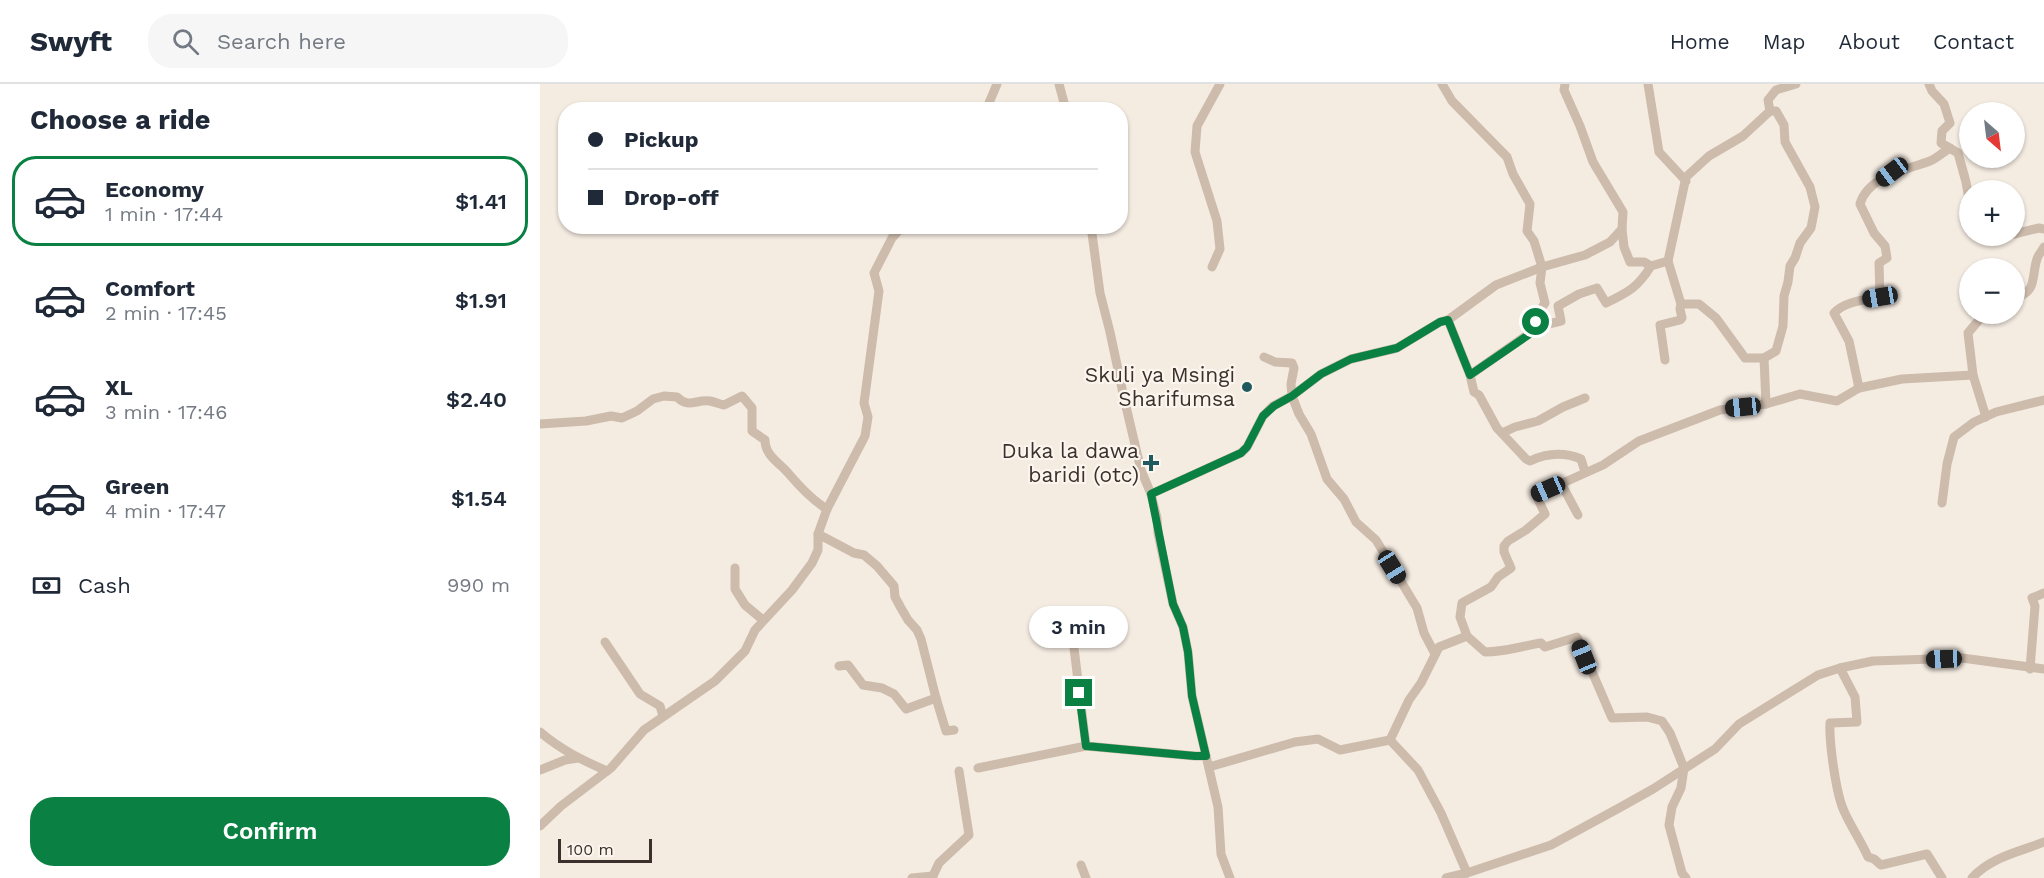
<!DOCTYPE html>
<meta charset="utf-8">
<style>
body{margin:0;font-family:"Work Sans",sans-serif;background:#f6f6f7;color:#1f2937;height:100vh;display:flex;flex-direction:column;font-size:22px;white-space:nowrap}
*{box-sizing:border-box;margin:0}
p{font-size:20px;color:#747a83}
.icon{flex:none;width:33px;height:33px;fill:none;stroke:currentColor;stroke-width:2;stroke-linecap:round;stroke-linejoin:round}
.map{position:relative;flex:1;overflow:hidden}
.sheet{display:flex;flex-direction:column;background:#fff;width:540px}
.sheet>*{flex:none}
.hud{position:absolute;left:18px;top:18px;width:570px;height:132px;border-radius:24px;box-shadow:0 2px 4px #0004;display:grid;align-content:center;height:132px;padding:0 30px;background:#fff}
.needle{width:39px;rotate:152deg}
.buttons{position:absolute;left:1419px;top:18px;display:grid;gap:12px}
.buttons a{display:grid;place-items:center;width:66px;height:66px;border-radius:50%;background:#fff;box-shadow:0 2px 4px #0004;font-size:30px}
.scale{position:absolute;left:18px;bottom:15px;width:94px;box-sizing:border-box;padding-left:6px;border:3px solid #3b302b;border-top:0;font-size:16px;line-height:21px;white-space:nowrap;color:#3b302b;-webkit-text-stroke:4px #fbf5ee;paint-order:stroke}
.end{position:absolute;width:27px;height:27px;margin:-14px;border:8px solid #0b8043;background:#fff;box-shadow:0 0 0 3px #fff}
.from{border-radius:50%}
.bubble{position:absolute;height:42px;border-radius:21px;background:#fff;box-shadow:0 2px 4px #0004;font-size:20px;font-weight:600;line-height:42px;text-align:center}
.car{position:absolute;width:18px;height:36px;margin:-18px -9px;border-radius:8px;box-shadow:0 0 4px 2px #0007;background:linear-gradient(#222 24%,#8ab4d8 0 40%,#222 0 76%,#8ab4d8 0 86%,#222 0)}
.hud b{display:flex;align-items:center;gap:21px;height:57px;font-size:22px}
.hud b+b{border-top:2px solid #e0e1e3}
.hud i{width:15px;height:15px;background:#1f2937}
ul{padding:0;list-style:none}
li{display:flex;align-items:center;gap:18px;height:90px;margin:0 12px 9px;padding:0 18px;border:3px solid transparent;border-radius:24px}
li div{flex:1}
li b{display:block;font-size:22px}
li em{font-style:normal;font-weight:600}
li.selected{border-color:#0b8043}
li>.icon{width:54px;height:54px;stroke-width:1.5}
h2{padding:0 30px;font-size:27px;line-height:72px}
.pay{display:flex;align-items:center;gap:15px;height:66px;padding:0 30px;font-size:22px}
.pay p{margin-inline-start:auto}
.action{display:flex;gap:12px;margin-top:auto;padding:12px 30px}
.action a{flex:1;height:69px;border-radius:24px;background:#0b8043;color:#fff;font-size:24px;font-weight:600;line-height:69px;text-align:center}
header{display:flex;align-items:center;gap:36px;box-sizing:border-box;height:84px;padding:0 30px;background:#fff;border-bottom:2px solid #e0e1e3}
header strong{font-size:28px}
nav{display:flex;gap:33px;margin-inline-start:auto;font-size:21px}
.search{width:420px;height:54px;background:#f6f6f7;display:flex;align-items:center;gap:15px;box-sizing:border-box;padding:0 21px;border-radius:24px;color:#747a83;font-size:22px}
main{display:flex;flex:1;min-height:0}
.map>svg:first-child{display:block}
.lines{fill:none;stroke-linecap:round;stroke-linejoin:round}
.minor{stroke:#cdbbac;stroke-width:9}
.route{stroke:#0b8043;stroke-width:8}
.poi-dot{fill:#1f5a5e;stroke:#fbf5ee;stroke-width:2}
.labels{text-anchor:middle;stroke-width:4.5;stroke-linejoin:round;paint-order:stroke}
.poi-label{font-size:21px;fill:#3b302b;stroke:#fbf5ee;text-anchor:end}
</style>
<header>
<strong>Swyft</strong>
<div class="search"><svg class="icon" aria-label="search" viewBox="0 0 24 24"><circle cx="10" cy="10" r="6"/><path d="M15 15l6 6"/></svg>Search here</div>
<nav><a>Home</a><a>Map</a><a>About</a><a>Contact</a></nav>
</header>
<main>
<section class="sheet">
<h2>Choose a ride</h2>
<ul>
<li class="selected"><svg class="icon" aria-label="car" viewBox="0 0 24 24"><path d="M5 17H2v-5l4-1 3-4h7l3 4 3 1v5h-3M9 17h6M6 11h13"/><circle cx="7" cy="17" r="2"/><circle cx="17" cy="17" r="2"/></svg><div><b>Economy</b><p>1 min · 17:44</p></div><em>$1.41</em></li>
<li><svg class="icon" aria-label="car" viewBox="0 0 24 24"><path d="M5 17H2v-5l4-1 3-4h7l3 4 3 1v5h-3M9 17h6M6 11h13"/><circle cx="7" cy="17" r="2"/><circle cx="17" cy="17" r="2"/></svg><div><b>Comfort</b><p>2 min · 17:45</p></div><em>$1.91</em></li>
<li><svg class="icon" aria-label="car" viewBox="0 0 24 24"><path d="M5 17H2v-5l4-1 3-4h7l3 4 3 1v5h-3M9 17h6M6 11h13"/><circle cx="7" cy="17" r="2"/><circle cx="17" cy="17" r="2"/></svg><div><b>XL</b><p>3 min · 17:46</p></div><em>$2.40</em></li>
<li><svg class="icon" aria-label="car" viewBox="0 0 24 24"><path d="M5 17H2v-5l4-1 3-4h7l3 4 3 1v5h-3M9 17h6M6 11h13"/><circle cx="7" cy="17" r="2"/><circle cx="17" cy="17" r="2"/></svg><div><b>Green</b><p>4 min · 17:47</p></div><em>$1.54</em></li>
</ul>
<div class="pay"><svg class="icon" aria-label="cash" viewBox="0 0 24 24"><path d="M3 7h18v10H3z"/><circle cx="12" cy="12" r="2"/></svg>Cash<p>990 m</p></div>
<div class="action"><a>Confirm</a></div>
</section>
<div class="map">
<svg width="1504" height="794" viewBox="0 0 1504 794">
<rect width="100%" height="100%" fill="#f4ebe1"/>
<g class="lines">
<g class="minor">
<path d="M519,0L526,26"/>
<path d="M902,0L912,17L967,73L973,90L990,120L987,147L994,157L1002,183L1000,199L1005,219L1001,225L997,227V245"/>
<path d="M1108,0L1119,68L1146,97"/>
<path d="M1389,0L1392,7L1404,20L1410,39L1402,47L1401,59L1418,69L1426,98L1430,122"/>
<path d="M446,26L457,0"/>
<path d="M551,142L560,209L570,248L584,314L601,386L611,410L617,434L618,449L633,520L643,543L648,568L652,612L678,723L681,770L690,794"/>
<path d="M1082,145L1084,163L1090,178H1104L1111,182"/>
<path d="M1474,150L1499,144L1504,145"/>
<path d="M1443,152L1444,154L1467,152"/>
<path d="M672,183L680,165L677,137L655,68L657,42L680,0"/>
<path d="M1474,214C1498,208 1491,193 1497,175C1498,171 1502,167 1504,163"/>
<path d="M1141,220H1159L1176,234L1205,274H1224L1226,320"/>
<path d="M724,273L735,278L752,279L754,284L751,300L752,312L759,330L771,350L787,395L804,415L816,438L836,456L877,524L884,549L895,570"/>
<path d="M1224,274L1236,267L1243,242L1244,212L1248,198L1250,182L1255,174L1260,159L1271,144L1275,123L1270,103L1245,58L1244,41L1236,27H1230L1228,16L1236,6L1256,0"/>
<path d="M1125,276L1120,241L1140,236L1142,234L1140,225L1141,220L1128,177L1146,93L1169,72L1203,52L1230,27"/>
<path d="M930,291L908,236L956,201L1002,183L1045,171L1070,158L1082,145L1083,128L1053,78L1040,42L1024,6L1025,0"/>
<path d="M1433,291L1428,249L1444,230"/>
<path d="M1319,304L1309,257L1294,229C1305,217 1325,216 1340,213L1339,179L1347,174L1345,162L1334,149L1320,120C1328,92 1366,86 1390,77C1397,74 1403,68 1410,64"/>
<path d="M0,340L46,337L71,332L82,334L97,327L113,315L124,312L137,313C149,325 156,315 170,317C175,318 179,320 184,321L202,312L212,324V347L225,356C225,372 240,379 249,390C260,403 272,416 287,425"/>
<path d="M962,349L975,343L998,337L1023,323L1045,314"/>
<path d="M1045,388L1041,375C1024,368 1007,369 990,377L986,375L957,344L939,311L934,308L930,291L1000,242L1021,237L1018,222L1039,210L1057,204L1066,219C1089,208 1098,203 1111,182L1128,177"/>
<path d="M1021,399L1038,431"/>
<path d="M611,410L701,369L707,363L723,332L733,322L752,312L781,290L811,275L857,264L900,238L908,236"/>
<path d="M1402,419L1407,380L1414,353L1434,338L1456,328L1504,316"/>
<path d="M278,450L314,469L324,471L337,482L354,502L355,513L361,524L368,536L377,546L381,555L396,614L406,647L414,646"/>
<path d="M195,484V505L205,521L223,536"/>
<path d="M927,552L920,533L922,519L951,503L958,493L971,484L964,468V462L968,457L986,446L1005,430L996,411L1063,381L1099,357L1180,326L1226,320L1260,310L1297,317L1319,304L1362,295L1433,291L1446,333"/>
<path d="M65,558L100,610L120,622L123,632"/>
<path d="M534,564L546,662L655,672H666"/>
<path d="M299,582L308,581L323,601L342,604L354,610L366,625L396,614"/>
<path d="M1300,584L1315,613L1317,638L1290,639C1289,658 1296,710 1304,727C1311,743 1321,757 1328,773L1334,775L1341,781L1387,770L1402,794"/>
<path d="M1490,585L1495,522L1492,514L1504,509"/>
<path d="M0,648C21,666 42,676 67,687"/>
<path d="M850,656L869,616L881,599L899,563L927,552L945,568C965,568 982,562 1001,559L1005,563L1037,553L1072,634L1107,633L1122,637L1130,649L1144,684L1141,704L1132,723L1129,741L1142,789L1146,794"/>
<path d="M850,656L878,686L901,729L927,789"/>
<path d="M669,683L755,658L778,655L800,666L850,656"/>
<path d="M438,684L546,662"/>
<path d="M0,686L25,676L38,674"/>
<path d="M0,742L21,722L71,684L104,646L175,597L205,567L215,546L252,506L272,479L278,466V450L287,425L325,352L328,333L324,319L339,207L334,189L352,154L363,142"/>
<path d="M541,781L546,794"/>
<path d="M372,794L393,792"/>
<path d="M392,794L399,779L429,751L419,687"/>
<path d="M906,794L927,789L1011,761L1079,724L1113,705L1175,665L1199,640L1278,591L1300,584L1333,577L1422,574L1504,585"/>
<path d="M1432,794C1451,773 1479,768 1504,758"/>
</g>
</g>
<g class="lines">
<path class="route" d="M539,609L546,662L655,672H666L652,612L648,568L643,543L633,520L611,410L701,369L707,363L723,332L734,322L752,312L781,290L811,275L857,264L900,238L908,236L930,291L997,245L996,238"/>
</g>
<g class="poi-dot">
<circle cx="707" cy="303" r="6"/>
<path d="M608 370h6v6h6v6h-6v6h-6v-6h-6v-6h6z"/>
</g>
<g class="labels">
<g class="poi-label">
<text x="695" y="298">Skuli ya Msingi<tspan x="695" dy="24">Sharifumsa</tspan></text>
<text x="599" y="374">Duka la dawa<tspan x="599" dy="24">baridi (otc)</tspan></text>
</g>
</g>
</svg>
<div class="buttons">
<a><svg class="needle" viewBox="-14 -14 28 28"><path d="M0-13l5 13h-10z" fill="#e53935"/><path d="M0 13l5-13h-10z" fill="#747a83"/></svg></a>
<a>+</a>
<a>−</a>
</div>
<div class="scale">100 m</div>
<i class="end from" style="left:996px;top:238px"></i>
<i class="end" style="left:539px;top:609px"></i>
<div class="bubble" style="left:489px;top:522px;width:99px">3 min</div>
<i class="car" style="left:1352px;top:88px;rotate:233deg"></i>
<i class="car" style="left:1340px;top:213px;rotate:260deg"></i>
<i class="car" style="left:1203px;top:323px;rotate:264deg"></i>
<i class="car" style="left:1008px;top:405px;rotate:246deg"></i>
<i class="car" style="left:852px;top:483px;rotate:148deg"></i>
<i class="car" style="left:1044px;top:573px;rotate:338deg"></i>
<i class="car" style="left:1404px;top:575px;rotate:268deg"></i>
<div class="hud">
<b><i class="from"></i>Pickup</b>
<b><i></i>Drop-off</b>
</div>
</div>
</main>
